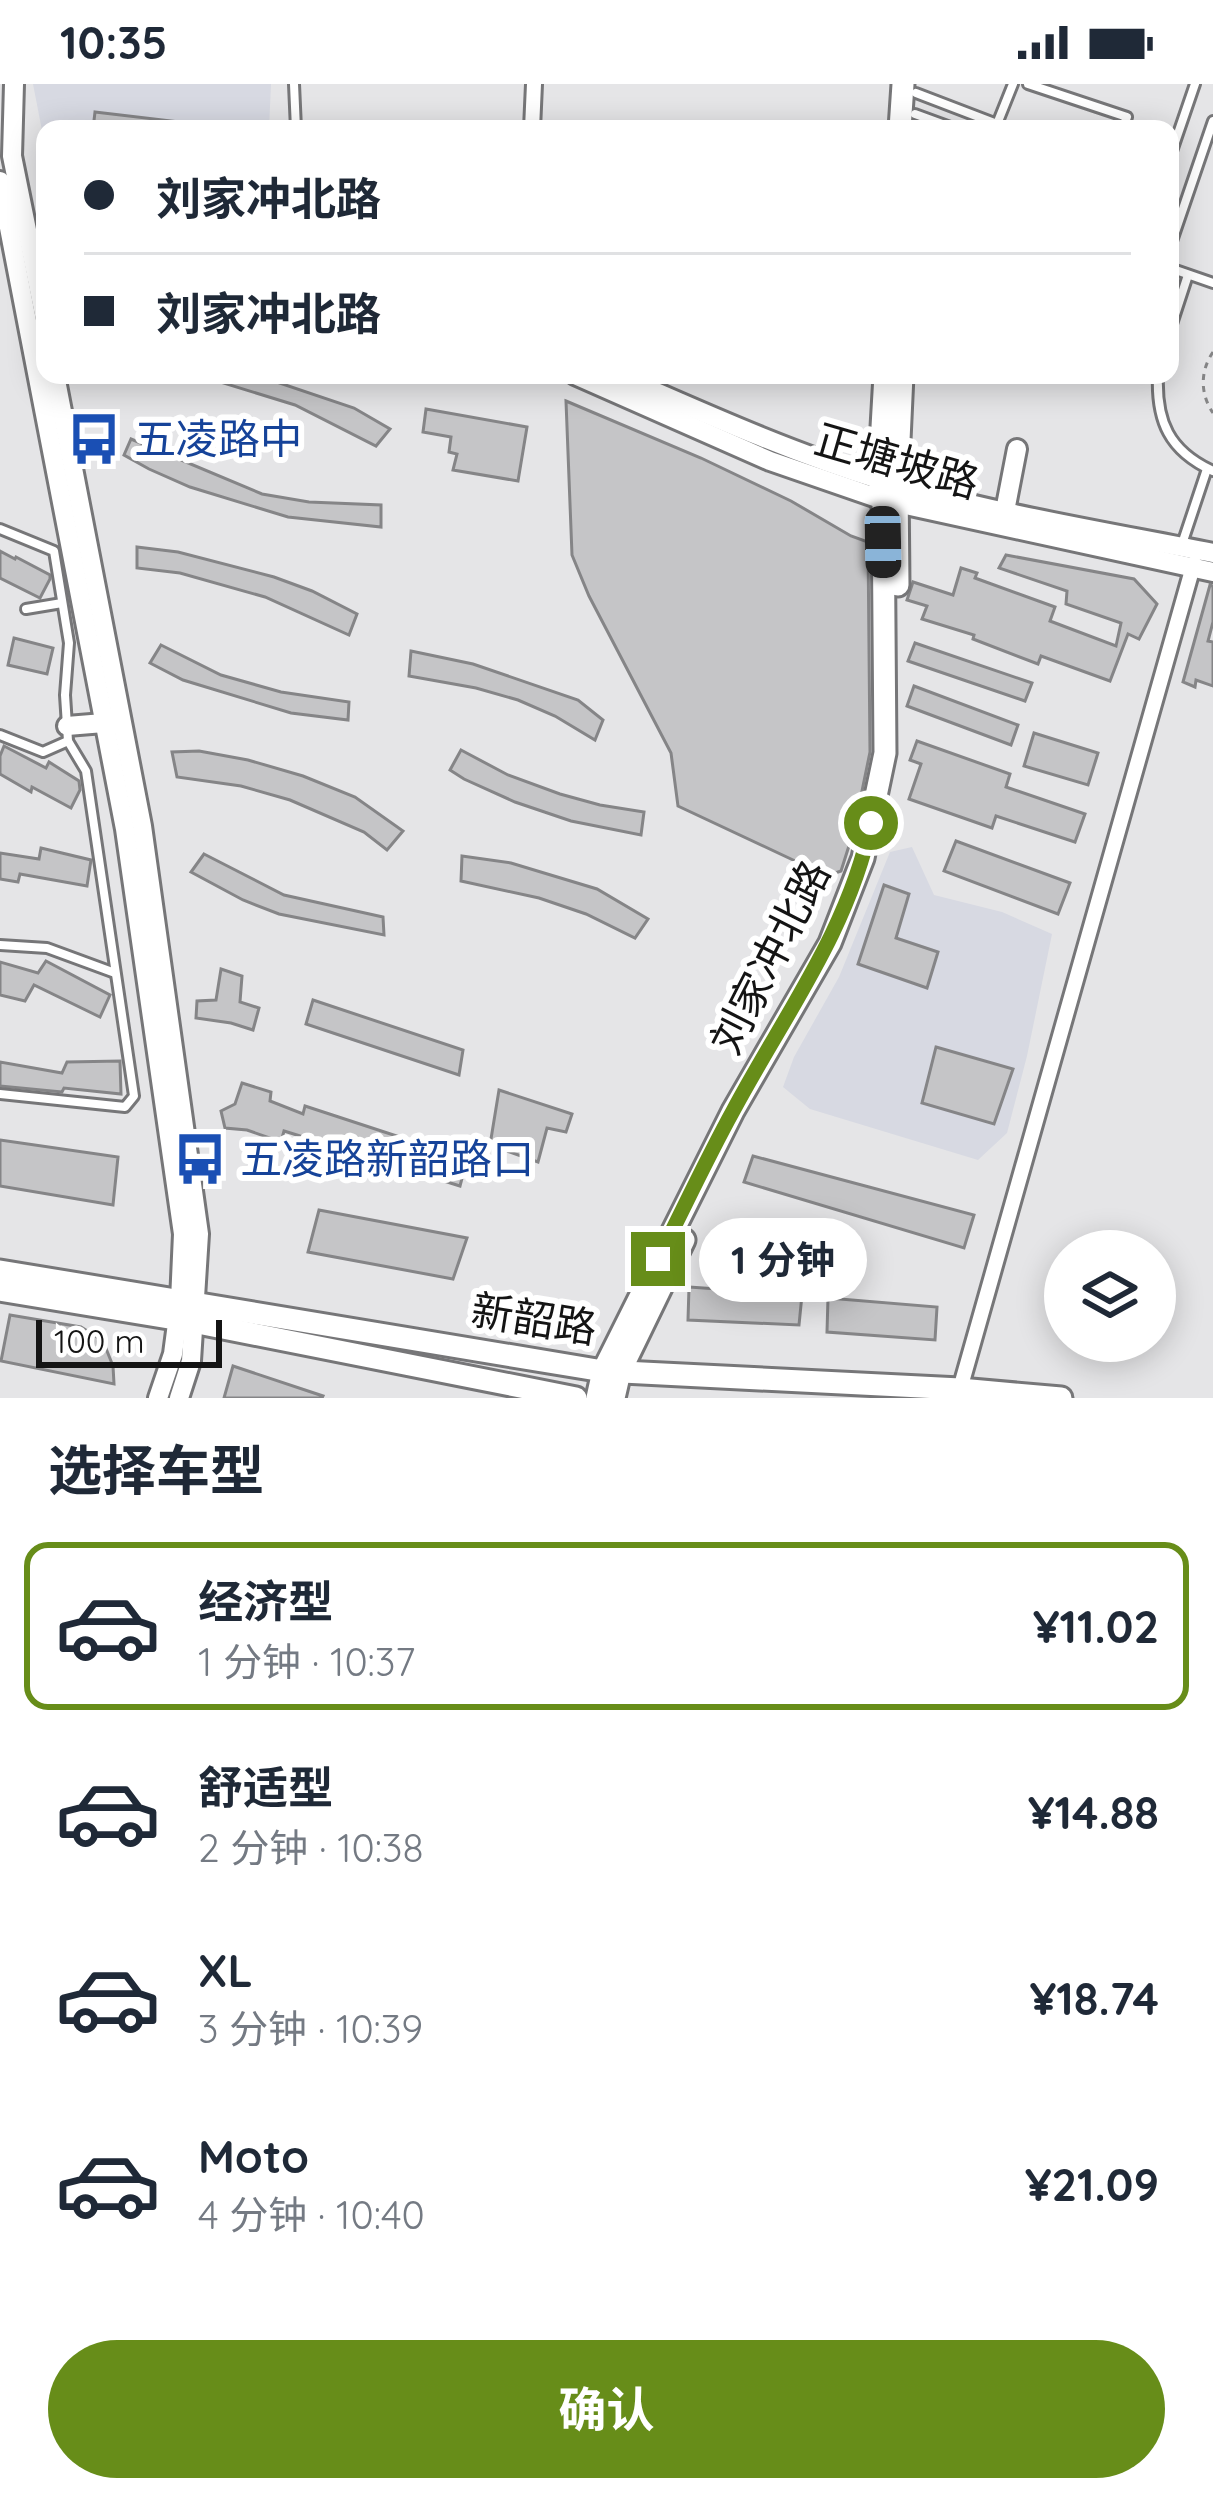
<!DOCTYPE html>
<html lang="zh">
<meta charset="utf-8">
<style>
body{margin:0;font-family:Quicksand,"Noto Sans SC",sans-serif;background:#f2f2f3;color:#1f2937;height:100vh;display:flex;flex-direction:column;font-size:45px;white-space:nowrap}
*{box-sizing:border-box;margin:0}
p{font-size:39px;color:#747a83}
.icon{flex:none;width:66px;height:66px;fill:none;stroke:currentColor;stroke-width:2;stroke-linecap:round;stroke-linejoin:round}
.map{position:relative;height:1314px;overflow:hidden}
.drawer{display:flex;flex-direction:column;background:#fff;flex:1}
.drawer>*{flex:none}
.banner{position:absolute;left:36px;top:36px;width:1143px;height:264px;border-radius:24px;box-shadow:0 6px 30px #0003;display:grid;align-content:center;height:264px;padding:0 48px;background:#fff}
.fabs{position:absolute;left:1044px;top:1146px;display:grid;gap:24px}
.fabs a{display:grid;place-items:center;width:132px;height:132px;border-radius:50%;background:#fff;box-shadow:0 6px 30px #0003;font-size:60px}
.scale{position:absolute;left:36px;bottom:30px;width:186px;box-sizing:border-box;padding-left:12px;border:6px solid #141414;border-top:0;font-size:33px;line-height:42px;white-space:nowrap;color:#141414;-webkit-text-stroke:9px #fff;paint-order:stroke}
.end{position:absolute;width:54px;height:54px;margin:-27px;border:15px solid #678d19;background:#fff;box-shadow:0 0 0 6px #fff}
.from{border-radius:50%}
.bubble{position:absolute;height:84px;border-radius:42px;background:#fff;box-shadow:0 6px 30px #0003;font-size:39px;font-weight:700;line-height:84px;text-align:center}
.car{position:absolute;width:36px;height:72px;margin:-36px -18px;border-radius:15px;box-shadow:0 0 9px 3px #0007;background:linear-gradient(#222 24%,#8ab4d8 0 40%,#222 0 76%,#8ab4d8 0 86%,#222 0)}
.banner b{display:flex;align-items:center;gap:42px;height:114px;font-size:45px}
.banner b+b{border-top:3px solid #e0e1e3}
.banner i{width:30px;height:30px;background:#1f2937}
ul{padding:0;list-style:none}
li{display:flex;align-items:center;gap:36px;height:168px;margin:0 24px 18px;padding:0 24px;border:6px solid transparent;border-radius:24px}
li div{flex:1}
li b{display:block;font-size:45px}
li em{font-style:normal;font-weight:700}
li.current{border-color:#678d19}
li>.icon{width:108px;height:108px;stroke-width:1.5}
h2{padding:0 48px;font-size:54px;line-height:144px}
.action{display:flex;gap:24px;margin-top:auto;padding:24px 48px}
.action a{flex:1;height:138px;border-radius:72px;background:#678d19;color:#fff;font-size:48px;font-weight:700;line-height:138px;text-align:center}
.status{display:flex;justify-content:space-between;align-items:center;height:84px;padding:0 60px;background:#fff;direction:ltr}
.status svg{height:33px;fill:currentColor}
.map>svg:first-child{display:block}
.built{fill:#d7d9e2}
.building{fill:#c5c5c7;stroke:#858587;stroke-width:3}
.lines{fill:none;stroke-linecap:round;stroke-linejoin:round}
.service-casing{stroke:#767678;stroke-width:14}
.minor-casing{stroke:#767678;stroke-width:20}
.tertiary-casing{stroke:#767678;stroke-width:24}
.secondary-casing{stroke:#767678;stroke-width:27}
.path{stroke:#858586;stroke-width:3;stroke-dasharray:6 6;stroke-linecap:butt}
.service{stroke:#fff;stroke-width:8}
.minor{stroke:#fff;stroke-width:14}
.tertiary{stroke:#fff;stroke-width:18}
.secondary{stroke:#fff;stroke-width:21}
.route{stroke:#678d19;stroke-width:15}
.labels{text-anchor:middle;stroke-width:12;stroke-linejoin:round;paint-order:stroke}
.transit-label{font-size:42px;fill:#164399;stroke:#fff;text-anchor:start}
.street-label{font-size:42px;fill:#141414;stroke:#fff}
</style>
<div class="status"><b>10:35</b><svg viewBox="0 0 49 12"><path d="M0 12V9h3v3zM5 12V6h3v6zM10 12V3h3v9zM15 12V0h3v12zM26 1h20v11H26zM47 4h2v5h-2z"/></svg></div>
<div class="map">
<svg width="1213" height="1314" viewBox="0 0 1213 1314">
<rect width="100%" height="100%" fill="#e5e5e7"/>
<g class="built">
<path d="M33,0H271L269,45H45V62Z"/>
<path d="M912,763L934,811L1002,828L1052,850L1027,972L1007,1049L978,1076L810,1025L783,1003L794,973L839,893L890,768Z"/>
</g>
<g class="building">
<path d="M95,28L180,38V45H93Z"/>
<path d="M207,291H256L354,324L390,345L376,362L295,321L207,294Z"/>
<path d="M566,317L701,374L791,417L851,452L868,458L870,668L854,746L841,787L827,792L678,722L671,669L589,512L572,471Z"/>
<path d="M426,325L527,343L518,397L453,386L457,370L449,368L451,353L423,348Z"/>
<path d="M131,355L262,410L309,418L381,421V443L288,433L190,403L149,385L124,371Z"/>
<path d="M137,463L178,468L274,493L312,507L357,530L349,551L265,513L180,489L137,484Z"/>
<path d="M0,467L15,475L16,473L50,491V495L40,514L0,494Z"/>
<path d="M1006,471L1134,495L1157,520L1139,555L1128,550L1110,597L1041,572L1038,580L973,555L974,551L922,535L927,522L907,516L913,498L953,511L961,484L977,489L975,494L1055,523L1050,537L1116,562L1121,539L1066,520L1067,507L999,484Z"/>
<path d="M1210,501L1213,502V538L1208,557L1213,558V602L1196,596L1195,603L1183,598Z"/>
<path d="M14,554L53,564L47,590L8,581Z"/>
<path d="M915,559L1032,599L1025,617L908,577Z"/>
<path d="M161,561L221,591L281,608L349,618L348,636L291,629L183,596L150,579Z"/>
<path d="M411,567L473,580L578,616L603,636L595,656L555,632L518,616L476,604L409,592Z"/>
<path d="M914,602L1018,641L1011,661L907,622Z"/>
<path d="M1034,649L1098,669L1088,701L1024,682Z"/>
<path d="M917,657L1010,690L1006,703L1085,730L1075,758L996,732L992,744L909,715L921,680L910,676Z"/>
<path d="M4,662L46,684L49,678L79,697L80,706L71,724L32,703L31,708L0,690V672Z"/>
<path d="M461,666L508,691L560,710L600,721L644,728L641,751L571,737L515,718L464,695L450,686Z"/>
<path d="M199,667L248,676L303,692L355,713L403,747L387,766L364,748L290,716L241,702L177,693L172,668Z"/>
<path d="M956,757L1070,799L1058,830L944,787Z"/>
<path d="M41,764L91,776L87,802L20,790L18,798L0,795V769L39,775Z"/>
<path d="M204,770L284,811L383,833L384,851L279,830L243,816L191,788Z"/>
<path d="M462,772L511,779L597,805L648,835L635,854L586,830L539,814L461,797Z"/>
<path d="M884,801L909,810L896,854L938,868L927,904L858,880Z"/>
<path d="M46,877L110,911L100,933L34,901L25,917L0,911V878L38,889Z"/>
<path d="M221,885L242,892L240,918L259,924L253,946L231,939L196,934L197,917L216,916Z"/>
<path d="M313,916L463,966L459,991L306,940Z"/>
<path d="M936,963L1013,985L994,1040L922,1019Z"/>
<path d="M120,977L121,1010L64,1004L62,1008L0,1002V978L62,989L67,978Z"/>
<path d="M242,999L271,1008L270,1017L303,1030L305,1022L467,1075L460,1102L284,1047L281,1058L247,1046L225,1044L221,1027L235,1020Z"/>
<path d="M499,1006L572,1030L566,1048L547,1044L538,1078L490,1061Z"/>
<path d="M0,1056L118,1073L113,1121L0,1102Z"/>
<path d="M753,1072L974,1131L964,1164L744,1098Z"/>
<path d="M319,1126L467,1154L453,1195L308,1168Z"/>
<path d="M689,1203L802,1211L799,1241L688,1236Z"/>
<path d="M828,1214L937,1223L935,1256L827,1248Z"/>
<path d="M10,1231L81,1243L103,1257L113,1282L114,1300L1,1277Z"/>
<path d="M233,1282L323,1312L322,1314H224Z"/>
</g>
<g class="lines">
<g class="service-casing">
<g id="service">
<path d="M294,0L296,45"/>
<path d="M1028,0L1127,33L1122,45"/>
<path d="M916,9L997,40"/>
<path d="M915,30L956,45"/>
<path d="M995,45L1013,0"/>
<path d="M1170,73L1195,0"/>
<path d="M1170,163L1213,37"/>
<path d="M1170,184L1213,199"/>
<path d="M1170,246L1188,191"/>
<path d="M1158,291C1156,337 1169,367 1213,387"/>
<path d="M0,445L54,467L69,559L65,611L68,657L86,687L134,1012L125,1023L0,1010"/>
<path d="M1181,463L1207,385"/>
<path d="M26,525L62,519"/>
<path d="M0,651L43,668L68,657"/>
<path d="M0,861L47,864L115,889"/>
</g>
</g>
<g class="minor-casing">
<g id="minor">
<path d="M532,45L534,0"/>
<path d="M960,1305L1194,479"/>
</g>
</g>
<g class="tertiary-casing">
<g id="tertiary">
<path d="M14,0L12,72L45,235"/>
<path d="M0,97L125,745L183,1150L180,1217L173,1270L158,1314"/>
<path d="M55,291L142,742L199,1150L191,1277L179,1314"/>
<path d="M575,291L770,377L883,416L1213,488"/>
<path d="M617,291C704,329 790,368 881,396C989,429 1102,447 1213,469"/>
<path d="M1005,427L1017,365"/>
<path d="M67,642L116,638"/>
</g>
</g>
<g class="secondary-casing">
<g id="secondary">
<path d="M900,45L903,0"/>
<path d="M898,501L897,400L902,291"/>
<path d="M0,1187L603,1287L960,1305L1061,1314"/>
<path d="M0,1206L193,1238L576,1314"/>
<path d="M597,1314L603,1287L733,1027L830,859L863,774L885,669L883,416L879,395L885,291"/>
<path d="M614,1314L620,1288L684,1156"/>
</g>
</g>
<path class="path" d="M1213,268C1200,287 1200,310 1213,329"/>
<use href="#service" class="service"/>
<use href="#minor" class="minor"/>
<use href="#tertiary" class="tertiary"/>
<use href="#secondary" class="secondary"/>
</g>
<g class="lines">
<path class="route" d="M658,1175C683,1126 706,1076 733,1027C783,933 849,846 871,739"/>
</g>
<defs>
<g id="bus-bare" transform="scale(4.14)"><path d="M-5-6H5V4H4V6H2V4H-2V6H-4V4H-5ZM-3.5-4V0h7V-4ZM-3.5 1.2v1.5H-2V1.2ZM2 1.2v1.5H3.5V1.2Z" fill="#1a4fb4" stroke="#fff" stroke-width="2.5" paint-order="stroke"/></g>
</defs>
<g fill-rule="evenodd">
<use href="#bus-bare" x="94" y="355"/>
<use href="#bus-bare" x="200" y="1075"/>
</g>
<g class="labels">
<g class="transit-label">
<text x="134" y="370">五凌路中</text>
<text x="240" y="1090">五凌路新韶路口</text>
</g>
<g class="street-label">
<text transform="translate(897 377) rotate(16)" y="15">正塘坡路</text>
<text transform="translate(770 873) rotate(-63)" y="15">刘家冲北路</text>
<text transform="translate(534 1235) rotate(9)" y="15">新韶路</text>
</g>
</g>
</svg>
<div class="fabs">
<a><svg class="icon" aria-label="layers" viewBox="0 0 24 24"><path d="M12 4l9 5-9 5-9-5zM3 14l9 5 9-5"/></svg></a>
</div>
<div class="scale">100 m</div>
<i class="end from" style="left:871px;top:739px"></i>
<i class="end" style="left:658px;top:1175px"></i>
<div class="bubble" style="left:699px;top:1134px;width:168px">1 分钟</div>
<i class="car" style="left:883px;top:458px;rotate:179deg"></i>
<div class="banner">
<b><i class="from"></i>刘家冲北路</b>
<b><i></i>刘家冲北路</b>
</div>
</div>
<section class="drawer">
<h2>选择车型</h2>
<ul>
<li class="current"><svg class="icon" aria-label="car" viewBox="0 0 24 24"><path d="M5 17H2v-5l4-1 3-4h7l3 4 3 1v5h-3M9 17h6M6 11h13"/><circle cx="7" cy="17" r="2"/><circle cx="17" cy="17" r="2"/></svg><div><b>经济型</b><p>1 分钟 · 10:37</p></div><em>¥11.02</em></li>
<li><svg class="icon" aria-label="car" viewBox="0 0 24 24"><path d="M5 17H2v-5l4-1 3-4h7l3 4 3 1v5h-3M9 17h6M6 11h13"/><circle cx="7" cy="17" r="2"/><circle cx="17" cy="17" r="2"/></svg><div><b>舒适型</b><p>2 分钟 · 10:38</p></div><em>¥14.88</em></li>
<li><svg class="icon" aria-label="car" viewBox="0 0 24 24"><path d="M5 17H2v-5l4-1 3-4h7l3 4 3 1v5h-3M9 17h6M6 11h13"/><circle cx="7" cy="17" r="2"/><circle cx="17" cy="17" r="2"/></svg><div><b>XL</b><p>3 分钟 · 10:39</p></div><em>¥18.74</em></li>
<li><svg class="icon" aria-label="car" viewBox="0 0 24 24"><path d="M5 17H2v-5l4-1 3-4h7l3 4 3 1v5h-3M9 17h6M6 11h13"/><circle cx="7" cy="17" r="2"/><circle cx="17" cy="17" r="2"/></svg><div><b>Moto</b><p>4 分钟 · 10:40</p></div><em>¥21.09</em></li>
</ul>
<div class="action"><a>确认</a></div>
</section>
